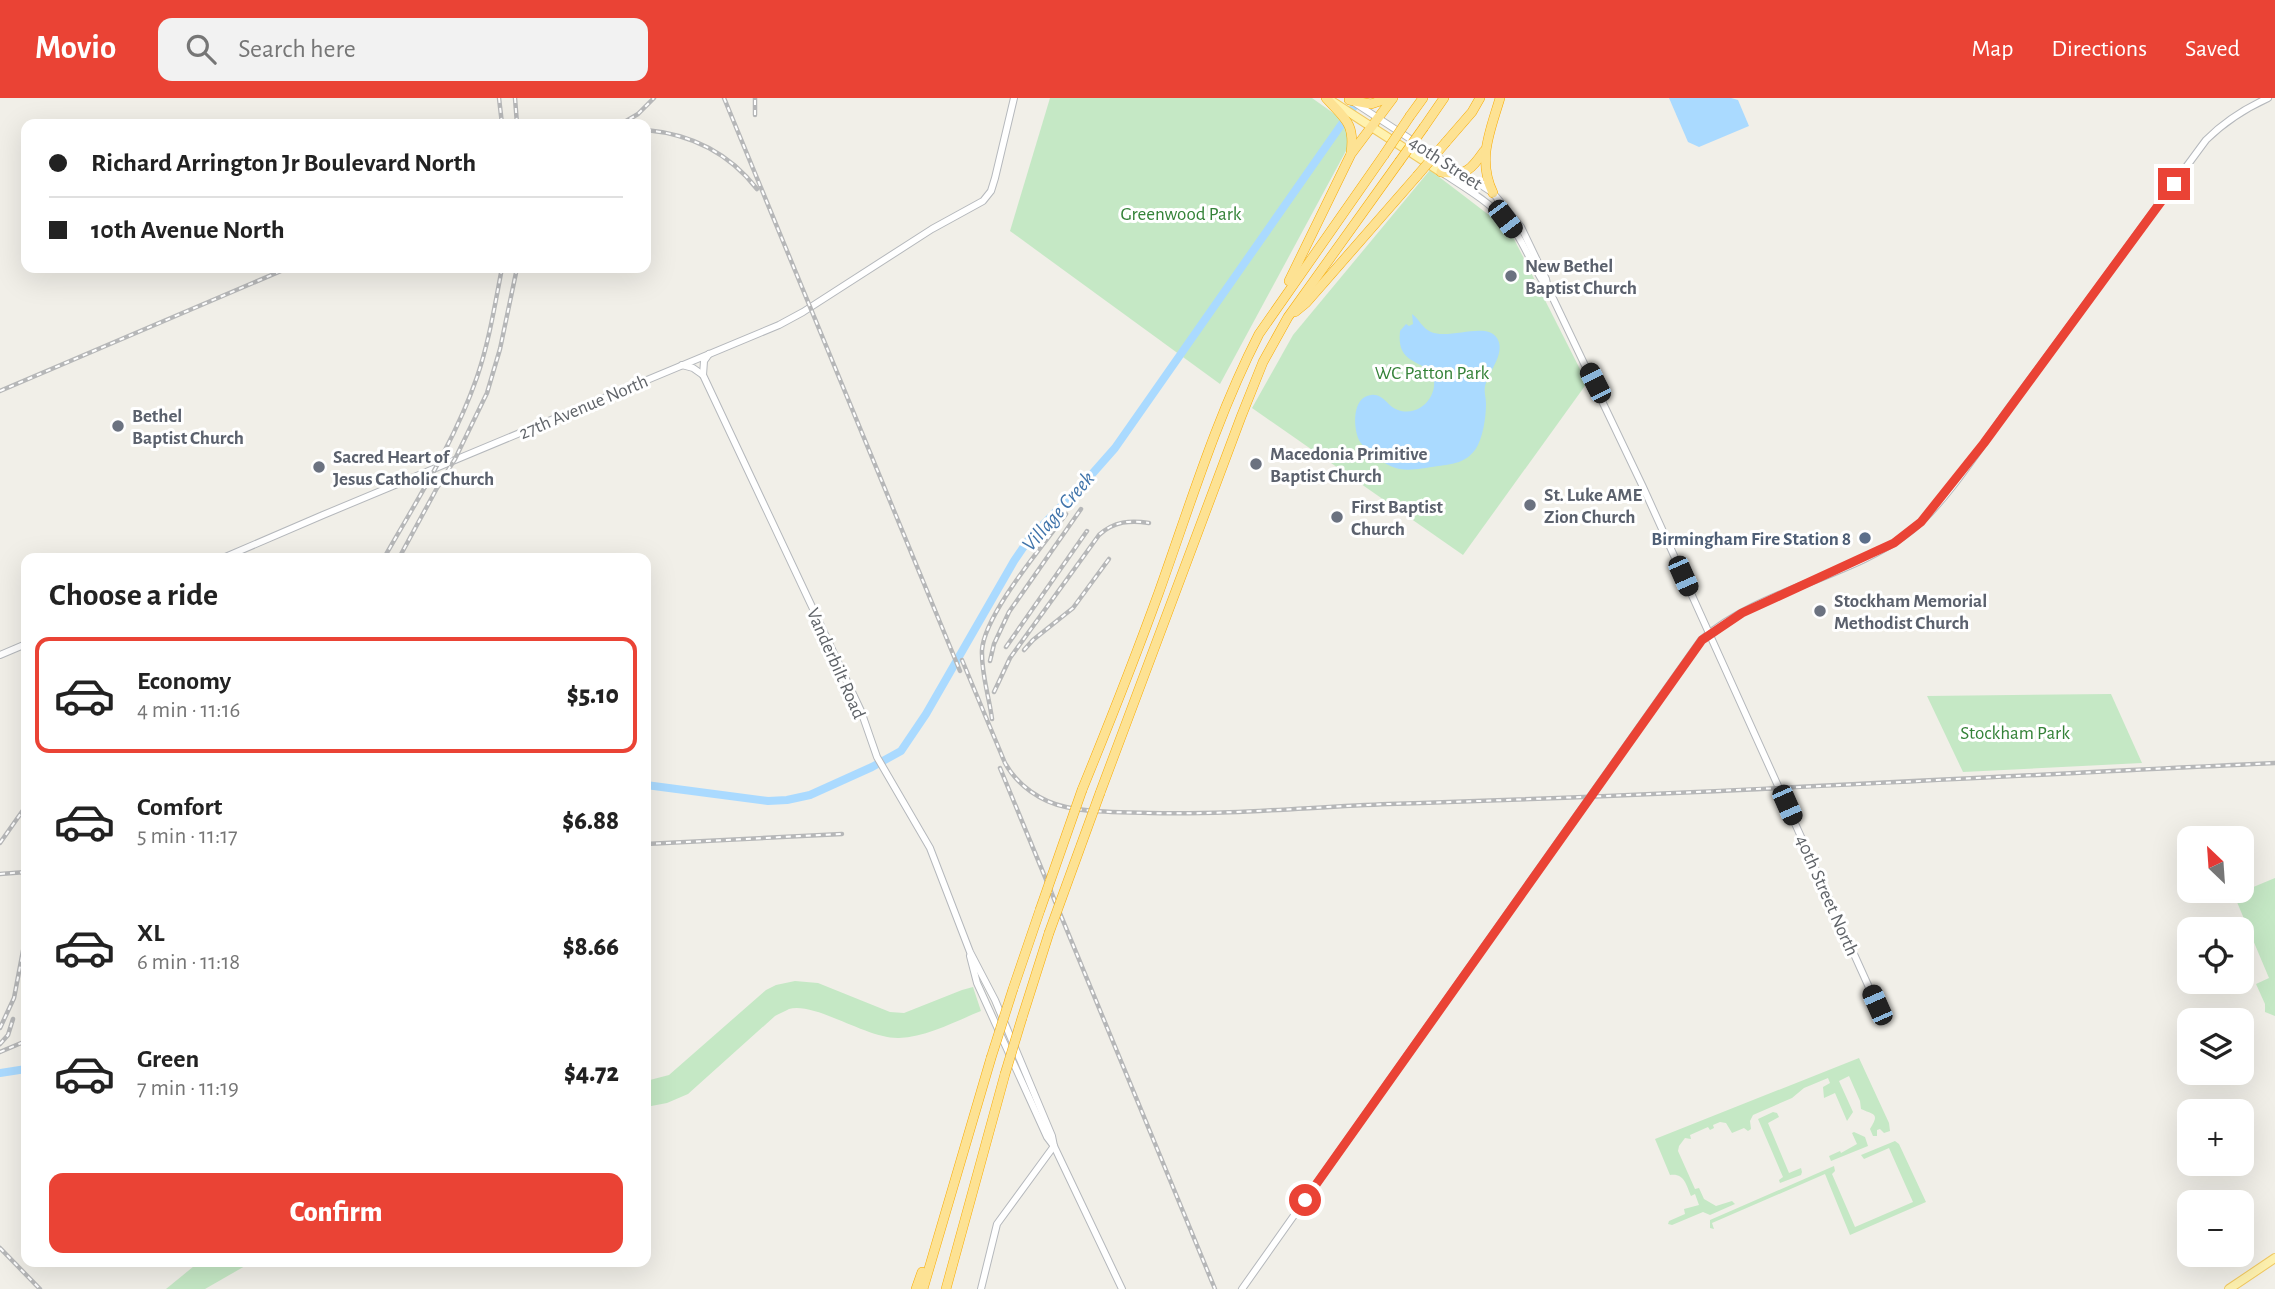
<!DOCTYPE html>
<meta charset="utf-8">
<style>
body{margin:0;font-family:"Alegreya Sans",sans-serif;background:#f2f2f2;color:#222;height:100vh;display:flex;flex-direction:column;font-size:26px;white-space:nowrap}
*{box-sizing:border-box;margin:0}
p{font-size:23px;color:#767676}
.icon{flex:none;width:38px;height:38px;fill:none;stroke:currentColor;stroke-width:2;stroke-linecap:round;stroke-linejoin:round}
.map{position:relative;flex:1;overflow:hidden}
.panel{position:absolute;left:21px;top:455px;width:630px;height:714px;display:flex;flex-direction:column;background:#fff;border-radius:14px;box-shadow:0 7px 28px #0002}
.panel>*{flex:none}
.top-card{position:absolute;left:21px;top:21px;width:630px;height:154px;border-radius:14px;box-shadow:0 7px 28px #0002;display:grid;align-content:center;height:154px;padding:0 28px;background:#fff}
.needle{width:46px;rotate:335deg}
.tools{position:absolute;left:2177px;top:728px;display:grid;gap:14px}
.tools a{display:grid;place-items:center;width:77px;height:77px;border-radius:14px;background:#fff;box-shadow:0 7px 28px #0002;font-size:35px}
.end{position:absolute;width:32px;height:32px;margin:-16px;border:9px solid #ea4335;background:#fff;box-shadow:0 0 0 4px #fff}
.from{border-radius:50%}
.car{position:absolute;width:21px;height:42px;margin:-21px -10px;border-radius:9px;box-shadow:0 0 5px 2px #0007;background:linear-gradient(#222 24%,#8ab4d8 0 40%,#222 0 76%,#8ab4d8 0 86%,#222 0)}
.top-card b{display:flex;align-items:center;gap:24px;height:66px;font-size:26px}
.top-card b+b{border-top:2px solid #e0e0e0}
.top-card i{width:18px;height:18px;background:#222}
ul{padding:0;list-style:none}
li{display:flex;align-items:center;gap:21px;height:116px;margin:0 14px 10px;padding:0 14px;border:4px solid transparent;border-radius:14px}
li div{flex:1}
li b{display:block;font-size:26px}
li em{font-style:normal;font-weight:800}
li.on{border-color:#ea4335}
li>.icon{width:63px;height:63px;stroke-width:1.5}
h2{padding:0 28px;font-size:32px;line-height:84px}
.button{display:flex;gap:14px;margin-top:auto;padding:14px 28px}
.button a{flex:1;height:80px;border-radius:14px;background:#ea4335;color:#fff;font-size:28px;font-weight:800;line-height:80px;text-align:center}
header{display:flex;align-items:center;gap:42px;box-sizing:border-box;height:98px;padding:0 35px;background:#ea4335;color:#fff}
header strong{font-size:33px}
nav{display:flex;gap:38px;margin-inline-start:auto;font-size:24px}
.search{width:490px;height:63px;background:#f2f2f2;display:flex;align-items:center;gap:18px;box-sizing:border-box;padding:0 24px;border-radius:14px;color:#767676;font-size:26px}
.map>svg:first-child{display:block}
.green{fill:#c5e8c5}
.water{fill:#aadaff}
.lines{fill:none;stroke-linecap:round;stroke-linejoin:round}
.river{stroke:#aadaff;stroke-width:8}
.minor-casing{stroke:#b5b8bc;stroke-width:8}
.major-casing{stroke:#f2c960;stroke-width:10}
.highway-casing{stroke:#f9ab00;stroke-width:10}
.minor{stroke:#fff;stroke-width:6}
.major{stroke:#fff2af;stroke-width:8}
.highway{stroke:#fde293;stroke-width:9}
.rail-casing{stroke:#b6b7b8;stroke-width:4.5}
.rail{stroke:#fff;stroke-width:2;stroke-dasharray:5;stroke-linecap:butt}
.highway-bridge-casing{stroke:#f9ab00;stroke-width:10;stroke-linecap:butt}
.highway-bridge{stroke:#fde293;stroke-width:9}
.route{stroke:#ea4335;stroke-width:9}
.worship-dot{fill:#6b7280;stroke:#fff;stroke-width:2.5}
.service-dot{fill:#5c6f8a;stroke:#fff;stroke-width:2.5}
.labels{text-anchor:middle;stroke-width:6;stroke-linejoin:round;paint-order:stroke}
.street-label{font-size:19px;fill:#5f6368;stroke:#fff}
.park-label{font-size:19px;fill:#348238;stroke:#fff}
.worship-label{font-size:19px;font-weight:bold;fill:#5b616d;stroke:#fff;text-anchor:start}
.service-label{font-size:19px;font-weight:bold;fill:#4e5e75;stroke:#fff;text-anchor:end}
.water-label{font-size:21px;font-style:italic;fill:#4174aa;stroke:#fff}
</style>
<header>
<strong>Movio</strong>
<div class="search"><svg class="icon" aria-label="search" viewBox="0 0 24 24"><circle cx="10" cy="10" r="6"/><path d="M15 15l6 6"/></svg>Search here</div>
<nav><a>Map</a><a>Directions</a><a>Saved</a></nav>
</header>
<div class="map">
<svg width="2275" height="1191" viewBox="0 0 2275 1191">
<rect width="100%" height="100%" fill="#f1efe8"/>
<g class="green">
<path d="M1050,0H1312L1336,17L1347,33V51L1220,286L1010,133Z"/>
<path d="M1430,72L1510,133L1587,285L1463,457L1252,310L1293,237Z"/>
<path d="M2111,596L2142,665L1963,674L1927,598Z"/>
<path d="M2275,780V918L2265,914V906L2256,886L2269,880L2234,797Z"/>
<path d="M795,883L818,885L890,914L904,915L962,892L973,889L981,913C956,923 927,939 899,940C867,941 816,904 789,911C785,913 779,916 775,918L688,996L667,1005L646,1009V983L669,977L766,892L776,887Z"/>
<path d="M1859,960L1889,1025L1890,1033L1884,1035L1880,1031L1877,1032V1038H1873L1870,1031C1880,1015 1874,1017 1861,1011L1860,1003L1849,978L1839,983L1853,1014L1847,1023L1835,995L1824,1000L1823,989L1830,985L1828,980L1804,990L1792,1000L1753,1017L1750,1023L1751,1031L1748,1033L1744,1030L1732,1035L1726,1025L1720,1024L1713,1027L1714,1030L1710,1032L1708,1029L1690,1037L1691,1041L1685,1040L1679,1048L1678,1053L1695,1091L1699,1090L1704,1101L1716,1108L1732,1103L1735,1106L1710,1117L1703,1114L1672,1127L1668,1126L1669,1123L1685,1116L1684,1111L1699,1107L1695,1096L1691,1098C1686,1086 1684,1075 1670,1077L1655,1041Z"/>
<path d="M1773,1014L1777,1015L1779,1019L1768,1025L1789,1075L1801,1070L1802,1074L1801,1077L1780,1085L1779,1082L1783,1079L1758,1021Z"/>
<path d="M1854,1034L1865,1039L1868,1048L1831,1063L1829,1058L1840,1053L1841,1055L1857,1046L1852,1035Z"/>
<path d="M1895,1043L1899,1046L1926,1104L1850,1137L1825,1076L1712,1125L1714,1131L1710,1130V1122L1834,1068L1835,1073L1832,1076L1855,1129L1913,1104L1889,1050L1864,1061L1861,1057Z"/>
<path d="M199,1164H252L205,1191H166Z"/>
</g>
<g class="water">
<path d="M1669,0H1731L1738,2L1749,28L1699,49L1688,44Z"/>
<path d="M1412,216C1419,221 1422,230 1431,234C1450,242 1486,223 1497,240C1506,254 1490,272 1486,285C1483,292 1486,298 1486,306C1486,319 1483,341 1475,352C1465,365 1453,366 1438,368C1411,372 1396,377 1374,357C1369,353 1362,348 1359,342C1353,329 1352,299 1371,297C1383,295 1388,309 1398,312C1421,320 1441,295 1432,275C1414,260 1397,263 1400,233L1406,226L1409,228L1413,226Z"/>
</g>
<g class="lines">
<g class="river">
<path d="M646,687L768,703L787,702L810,697L872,669L901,653L926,616L1014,463L1029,441L1085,384L1115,350L1360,0"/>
<path d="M0,975L26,971"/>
</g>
<g class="minor-casing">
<g id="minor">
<path d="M1355,5L1493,95L1521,129L1546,181L1548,191"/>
<path d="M1444,76C1470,93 1498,109 1516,135C1528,153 1535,175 1549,192L1643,389L1877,907"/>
<path d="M682,267L693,270L703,277L861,613L877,659L930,750L970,854L995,902L1052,1038L1054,1048L1122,1191"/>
<path d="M703,277L704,263L709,256"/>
<path d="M223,460L323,417L779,227L803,214L932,131L983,103L991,93L995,80L1014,0"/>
<path d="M0,557L26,546"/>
<path d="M970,858L977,885L1047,1039L1053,1047"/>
<path d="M981,1191L997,1126L1054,1048"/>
<path d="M1242,1191L1701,542C1761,490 1852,480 1912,432C1948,402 1983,345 2011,307C2077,219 2141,130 2206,42C2225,23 2244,11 2268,0"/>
</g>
</g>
<g class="major-casing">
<g id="major">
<path d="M1330,2L1441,74"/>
<path d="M2229,1191L2275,1160"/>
</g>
</g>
<g class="highway-casing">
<g id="highway">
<path d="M1326,0C1345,21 1355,25 1351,55"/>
<path d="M1349,2L1371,6L1389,0"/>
<path d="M1410,18L1423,0"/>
<path d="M1424,29L1444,0"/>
<path d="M1446,44L1472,14L1480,0"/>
<path d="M1441,74C1466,78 1470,73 1484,53"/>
<path d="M1493,95C1477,61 1490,34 1500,0"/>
<path d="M1289,183L1351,56L1393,0"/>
<path d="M1295,214L1306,205L1417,78"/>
<path d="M1082,692C1109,626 1135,560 1159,494C1190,407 1217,318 1259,236L1384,57"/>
<path d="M1100,695L1241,319L1263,264L1288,219L1399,64"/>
<path d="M1013,891L1040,812"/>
<path d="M1022,920L1049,835"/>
<path d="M916,1191L922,1174"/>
<path d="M923,1191L991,960"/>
<path d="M946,1191L1005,976"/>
</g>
</g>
<use href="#minor" class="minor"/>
<use href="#major" class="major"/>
<use href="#highway" class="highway"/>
<g class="rail-casing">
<g id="rail">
<path d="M499,0L502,26"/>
<path d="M515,0L517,26"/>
<path d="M724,0L960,573"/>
<path d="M755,17V0"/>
<path d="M621,26L638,16L654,0"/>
<path d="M646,32C690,36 729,55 757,91"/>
<path d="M0,293L288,170"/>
<path d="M384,460C417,402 455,343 477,279C489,244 495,206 502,170"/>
<path d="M399,460L437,390L455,361L487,295L500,251L517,170"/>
<path d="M1006,549L1087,433"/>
<path d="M1024,552L1033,542L1073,510L1109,461"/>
<path d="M962,562L1005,665C1017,687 1041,704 1066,709C1093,715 1122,714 1150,715C1229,717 1309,709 1389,706C1684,697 1980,679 2275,665"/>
<path d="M990,563L994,546L1009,514L1081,411"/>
<path d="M994,594L1010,560L1099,437C1114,423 1131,422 1149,425"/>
<path d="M992,621C989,598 981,575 982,552C985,515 1043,448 1066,416"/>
<path d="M1000,670L1215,1191"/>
<path d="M0,745L26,708"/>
<path d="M646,746L842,736"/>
<path d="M0,776L26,774"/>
<path d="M0,930L14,900L26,837"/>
<path d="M0,946L8,937L13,921"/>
<path d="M0,954L26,943"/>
<path d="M0,1150L40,1191"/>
</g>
</g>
<use href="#rail" class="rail"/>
<g class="highway-bridge-casing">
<g id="highway-bridge">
<path d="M1384,57L1410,18"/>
<path d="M1399,64L1424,29"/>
<path d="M1417,78L1446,44"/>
<path d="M1040,812L1082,692"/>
<path d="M1049,835L1100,695"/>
<path d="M991,960L1013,891"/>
<path d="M1005,976L1022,920"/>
</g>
</g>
<use href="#highway-bridge" class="highway-bridge"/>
</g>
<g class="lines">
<path class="route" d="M1305,1102L1702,542L1742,515L1894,445L1921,424L1984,345L2174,86"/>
</g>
<g class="worship-dot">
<circle cx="1511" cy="178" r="7"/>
<circle cx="118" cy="328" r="7"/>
<circle cx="1256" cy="366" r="7"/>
<circle cx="319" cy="369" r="7"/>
<circle cx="1530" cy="407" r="7"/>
<circle cx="1337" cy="419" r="7"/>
<circle cx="1820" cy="513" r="7"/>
</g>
<circle class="service-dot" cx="1865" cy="440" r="7"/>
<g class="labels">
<g class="street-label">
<text transform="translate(1446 64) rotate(33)" y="7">40th Street</text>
<text transform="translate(583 308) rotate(-23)" y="7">27th Avenue North</text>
<text transform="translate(837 565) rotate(66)" y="7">Vanderbilt Road</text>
<text transform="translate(1828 797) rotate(66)" y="7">40th Street North</text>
</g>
<g class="park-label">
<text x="1181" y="122">Greenwood Park</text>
<text x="1432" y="281">WC Patton Park</text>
<text x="2015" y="641">Stockham Park</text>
</g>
<g class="worship-label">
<text x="1525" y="174">New Bethel<tspan x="1525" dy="22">Baptist Church</tspan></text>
<text x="132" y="324">Bethel<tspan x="132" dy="22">Baptist Church</tspan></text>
<text x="1270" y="362">Macedonia Primitive<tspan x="1270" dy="22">Baptist Church</tspan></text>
<text x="333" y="365">Sacred Heart of<tspan x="333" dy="22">Jesus Catholic Church</tspan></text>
<text x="1544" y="403">St. Luke AME<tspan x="1544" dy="22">Zion Church</tspan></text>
<text x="1351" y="415">First Baptist<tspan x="1351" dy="22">Church</tspan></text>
<text x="1834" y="509">Stockham Memorial<tspan x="1834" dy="22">Methodist Church</tspan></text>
</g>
<g class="service-label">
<text x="1851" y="447">Birmingham Fire Station 8</text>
</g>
<g class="water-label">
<text transform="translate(1058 413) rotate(-49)" y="7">Village Creek</text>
</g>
</g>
</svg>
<div class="tools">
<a><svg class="needle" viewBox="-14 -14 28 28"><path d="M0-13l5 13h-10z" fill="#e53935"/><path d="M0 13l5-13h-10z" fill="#767676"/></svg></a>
<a><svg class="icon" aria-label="locate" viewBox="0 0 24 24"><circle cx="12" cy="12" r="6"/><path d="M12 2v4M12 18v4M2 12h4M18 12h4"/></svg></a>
<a><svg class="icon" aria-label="layers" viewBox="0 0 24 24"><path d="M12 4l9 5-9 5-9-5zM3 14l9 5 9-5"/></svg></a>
<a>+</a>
<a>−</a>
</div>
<i class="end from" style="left:1305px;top:1102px"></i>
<i class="end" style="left:2174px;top:86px"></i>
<i class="car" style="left:1505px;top:121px;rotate:143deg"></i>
<i class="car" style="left:1595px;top:285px;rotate:333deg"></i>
<i class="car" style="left:1683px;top:478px;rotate:156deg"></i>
<i class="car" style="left:1787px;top:707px;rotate:156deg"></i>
<i class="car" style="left:1877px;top:907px;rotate:336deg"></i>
<div class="top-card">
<b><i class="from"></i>Richard Arrington Jr Boulevard North</b>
<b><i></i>10th Avenue North</b>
</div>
<section class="panel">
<h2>Choose a ride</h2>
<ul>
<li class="on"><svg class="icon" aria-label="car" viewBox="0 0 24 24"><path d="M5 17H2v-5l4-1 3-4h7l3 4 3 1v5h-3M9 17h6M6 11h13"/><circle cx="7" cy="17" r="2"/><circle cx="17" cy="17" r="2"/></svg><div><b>Economy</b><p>4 min · 11:16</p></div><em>$5.10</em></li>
<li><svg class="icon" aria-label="car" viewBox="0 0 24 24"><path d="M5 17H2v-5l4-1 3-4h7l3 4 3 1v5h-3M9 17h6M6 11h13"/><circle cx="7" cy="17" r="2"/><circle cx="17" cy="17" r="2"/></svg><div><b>Comfort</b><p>5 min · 11:17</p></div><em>$6.88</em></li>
<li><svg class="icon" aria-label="car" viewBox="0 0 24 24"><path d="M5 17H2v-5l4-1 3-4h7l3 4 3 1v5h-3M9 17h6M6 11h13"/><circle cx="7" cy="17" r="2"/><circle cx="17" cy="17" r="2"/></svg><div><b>XL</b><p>6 min · 11:18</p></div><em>$8.66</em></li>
<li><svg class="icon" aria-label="car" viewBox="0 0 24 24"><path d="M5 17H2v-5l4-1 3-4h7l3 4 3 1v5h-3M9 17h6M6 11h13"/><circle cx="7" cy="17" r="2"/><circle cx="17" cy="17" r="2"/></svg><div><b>Green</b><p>7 min · 11:19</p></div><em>$4.72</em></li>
</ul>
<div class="button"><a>Confirm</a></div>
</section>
</div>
